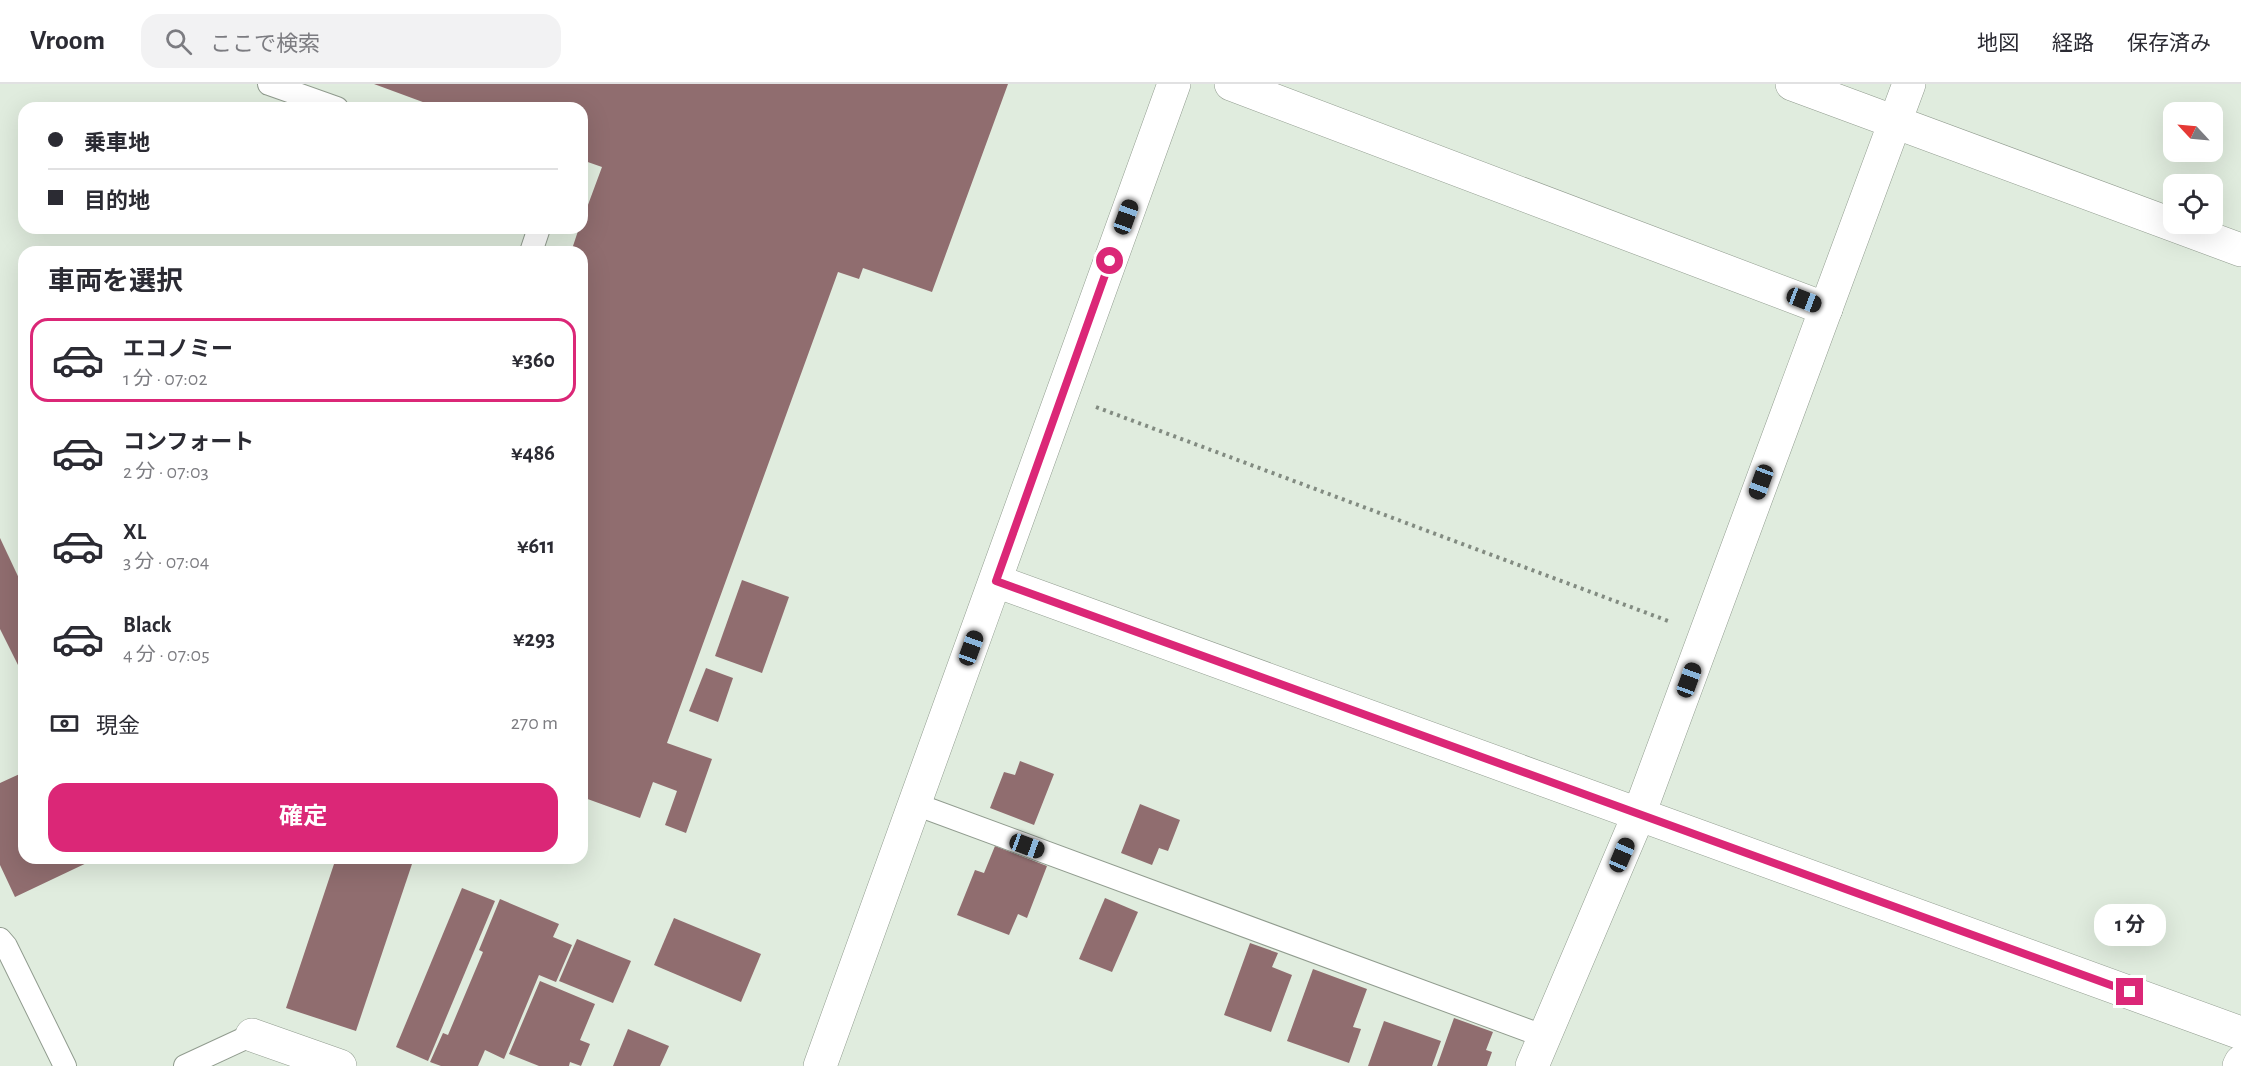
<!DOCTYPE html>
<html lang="ja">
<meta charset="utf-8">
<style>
body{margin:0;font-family:"Alegreya Sans","Noto Sans JP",sans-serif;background:#f2f2f3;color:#2b2b33;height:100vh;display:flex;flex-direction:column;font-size:22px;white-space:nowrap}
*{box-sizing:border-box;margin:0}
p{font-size:20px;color:#7c7c81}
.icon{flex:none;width:33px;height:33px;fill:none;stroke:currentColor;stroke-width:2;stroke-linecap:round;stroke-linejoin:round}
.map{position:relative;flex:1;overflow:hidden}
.side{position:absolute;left:18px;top:162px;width:570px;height:618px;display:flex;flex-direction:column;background:#fff;border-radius:18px;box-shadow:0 6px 24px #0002}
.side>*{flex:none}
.guide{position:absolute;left:18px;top:18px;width:570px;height:132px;border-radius:18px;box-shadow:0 6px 24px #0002;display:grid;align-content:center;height:132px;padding:0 30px;background:#fff}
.needle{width:39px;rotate:296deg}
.controls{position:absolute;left:2163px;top:18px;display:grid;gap:12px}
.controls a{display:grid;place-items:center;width:60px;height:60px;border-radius:12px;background:#fff;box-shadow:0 6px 24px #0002;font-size:30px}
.end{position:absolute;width:27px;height:27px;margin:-14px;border:8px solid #db2777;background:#fff;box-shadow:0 0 0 3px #fff}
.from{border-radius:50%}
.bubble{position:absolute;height:42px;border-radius:18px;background:#fff;box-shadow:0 6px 24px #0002;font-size:20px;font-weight:700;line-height:42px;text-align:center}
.car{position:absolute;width:18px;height:36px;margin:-18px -9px;border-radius:8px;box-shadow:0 0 4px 2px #0007;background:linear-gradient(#222 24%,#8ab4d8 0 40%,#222 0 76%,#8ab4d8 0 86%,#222 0)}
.guide b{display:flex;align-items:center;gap:21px;height:57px;font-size:22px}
.guide b+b{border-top:2px solid #e1e1e2}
.guide i{width:15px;height:15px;background:#2b2b33}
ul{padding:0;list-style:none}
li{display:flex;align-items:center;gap:18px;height:84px;margin:0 12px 9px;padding:0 18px;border:3px solid transparent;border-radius:18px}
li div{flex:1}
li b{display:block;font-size:22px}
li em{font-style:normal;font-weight:700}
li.on{border-color:#db2777}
li>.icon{width:54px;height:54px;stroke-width:1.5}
h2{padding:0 30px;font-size:27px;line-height:72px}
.pay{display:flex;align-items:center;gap:15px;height:66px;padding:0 30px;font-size:22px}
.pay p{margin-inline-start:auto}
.action{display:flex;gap:12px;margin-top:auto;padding:12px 30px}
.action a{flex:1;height:69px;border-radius:18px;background:#db2777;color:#fff;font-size:24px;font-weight:700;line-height:69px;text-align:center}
header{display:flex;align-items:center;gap:36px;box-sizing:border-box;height:84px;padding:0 30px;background:#fff;border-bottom:2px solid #e1e1e2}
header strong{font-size:28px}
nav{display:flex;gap:33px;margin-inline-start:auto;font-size:21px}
.search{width:420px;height:54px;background:#f2f2f3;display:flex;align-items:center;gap:15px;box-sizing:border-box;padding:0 21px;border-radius:18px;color:#7c7c81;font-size:22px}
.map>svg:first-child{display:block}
.building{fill:#906d6f}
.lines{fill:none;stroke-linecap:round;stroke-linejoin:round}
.lane-casing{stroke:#919c8f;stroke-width:24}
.street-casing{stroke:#919c8f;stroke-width:34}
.secondary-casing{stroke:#919c8f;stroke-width:34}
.path{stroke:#828b81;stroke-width:4;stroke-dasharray:3 4.5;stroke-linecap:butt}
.lane{stroke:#fff;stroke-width:22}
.street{stroke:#fff;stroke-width:33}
.secondary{stroke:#fff;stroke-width:33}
.route{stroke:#db2777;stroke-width:8}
</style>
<header>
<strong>Vroom</strong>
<div class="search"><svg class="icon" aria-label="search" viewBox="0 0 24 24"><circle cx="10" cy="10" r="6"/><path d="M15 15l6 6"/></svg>ここで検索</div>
<nav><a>地図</a><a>経路</a><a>保存済み</a></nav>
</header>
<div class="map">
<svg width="2241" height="982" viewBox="0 0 2241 982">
<rect width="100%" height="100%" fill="#e0ecde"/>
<g class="building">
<path d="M374,0H1008L932,208L863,184L859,195L838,188L667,659L712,675L686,749L665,741L677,707L653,698L640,734L582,713V168H571L579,144H582V137L602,83L582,76V24H439Z"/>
<path d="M0,454L24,505V593L0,545Z"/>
<path d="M742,496L789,513L762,589L715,572Z"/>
<path d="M706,584L733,594L718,638L689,627Z"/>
<path d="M1020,677L1054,690L1034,741L990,724L1004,688L1015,691Z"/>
<path d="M24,688V774H92L93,776L15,813L0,781V699Z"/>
<path d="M1140,720L1180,736L1168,767L1159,764L1152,781L1121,769Z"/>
<path d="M995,762L1047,782L1027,834L1018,830L1009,851L957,831L975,786L984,789Z"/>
<path d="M336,774H414L356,947L286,924Z"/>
<path d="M462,804L495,817L428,977L396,963Z"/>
<path d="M1105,814L1138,828L1112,888L1079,875Z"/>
<path d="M500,815L559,840L553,853L572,861L556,898L539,891L504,975L485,966L478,982H441L430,978L443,949L448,951L483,868L479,866Z"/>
<path d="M674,834L761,870L741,918L654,881Z"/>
<path d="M577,855L631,877L613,919L559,897Z"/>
<path d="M1250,859L1278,869L1272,883L1292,891L1271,948L1224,931Z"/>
<path d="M1313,885L1367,905L1353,943L1361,945L1349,979L1287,957Z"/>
<path d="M540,897L595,920L580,956L590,960L581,982L570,978L569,982H539L509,970Z"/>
<path d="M1454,934L1493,948L1486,966L1492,968L1487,982H1437Z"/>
<path d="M1384,937L1441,957L1432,982H1368Z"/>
<path d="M628,945L669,962L660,982H613Z"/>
</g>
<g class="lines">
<g class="lane-casing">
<g id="lane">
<path d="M269,0L337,24"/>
<path d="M531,168L539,144"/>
<path d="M915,720L1543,952"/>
<path d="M0,855L6,862L65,982"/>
<path d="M185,982L252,951"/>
</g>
</g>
<g class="street-casing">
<g id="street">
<path d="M1231,0L1826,225"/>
<path d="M1792,0L2241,166"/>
<path d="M996,497L2241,949"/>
<path d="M252,951L340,982"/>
<path d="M1532,982L1639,730L1909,0"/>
<path d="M2239,982L2241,978"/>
</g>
</g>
<g class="secondary-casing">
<path id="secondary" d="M820,982L1174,0"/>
</g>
<path class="path" d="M1096,323L1671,538"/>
<use href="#lane" class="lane"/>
<use href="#street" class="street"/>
<use href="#secondary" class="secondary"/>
</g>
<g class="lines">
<path class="route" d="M1110,177L996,497L2130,908"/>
</g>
</svg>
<div class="controls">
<a><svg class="needle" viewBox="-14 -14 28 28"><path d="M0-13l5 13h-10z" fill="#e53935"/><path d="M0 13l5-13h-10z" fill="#7c7c81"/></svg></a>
<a><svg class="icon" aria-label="locate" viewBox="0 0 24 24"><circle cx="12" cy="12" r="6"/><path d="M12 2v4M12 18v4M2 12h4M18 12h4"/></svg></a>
</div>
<i class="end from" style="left:1110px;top:177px"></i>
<i class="end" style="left:2130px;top:908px"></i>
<div class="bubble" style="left:2094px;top:820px;width:72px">1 分</div>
<i class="car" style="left:1126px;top:133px;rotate:20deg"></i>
<i class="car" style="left:1804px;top:216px;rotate:111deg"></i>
<i class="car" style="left:1761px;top:398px;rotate:200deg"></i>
<i class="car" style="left:971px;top:564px;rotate:20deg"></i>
<i class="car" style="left:1689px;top:596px;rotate:20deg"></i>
<i class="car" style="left:1027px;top:762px;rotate:110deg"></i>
<i class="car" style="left:1622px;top:771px;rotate:23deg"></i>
<div class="guide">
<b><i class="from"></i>乗車地</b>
<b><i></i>目的地</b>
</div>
<section class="side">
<h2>車両を選択</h2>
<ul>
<li class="on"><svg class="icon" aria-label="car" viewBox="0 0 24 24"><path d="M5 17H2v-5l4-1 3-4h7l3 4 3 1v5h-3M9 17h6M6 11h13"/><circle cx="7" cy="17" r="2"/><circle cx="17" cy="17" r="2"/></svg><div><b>エコノミー</b><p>1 分 · 07:02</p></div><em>¥360</em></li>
<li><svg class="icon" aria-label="car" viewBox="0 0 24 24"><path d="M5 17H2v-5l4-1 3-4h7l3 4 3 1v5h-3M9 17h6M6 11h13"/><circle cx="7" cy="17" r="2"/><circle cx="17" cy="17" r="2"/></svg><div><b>コンフォート</b><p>2 分 · 07:03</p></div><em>¥486</em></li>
<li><svg class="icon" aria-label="car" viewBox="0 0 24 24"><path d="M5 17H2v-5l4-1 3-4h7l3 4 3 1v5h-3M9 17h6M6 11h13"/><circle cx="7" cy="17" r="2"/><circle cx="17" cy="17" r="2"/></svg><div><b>XL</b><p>3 分 · 07:04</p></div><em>¥611</em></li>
<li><svg class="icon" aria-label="car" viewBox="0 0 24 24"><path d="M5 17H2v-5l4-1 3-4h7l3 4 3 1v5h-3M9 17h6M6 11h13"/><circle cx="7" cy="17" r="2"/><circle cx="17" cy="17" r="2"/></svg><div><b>Black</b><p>4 分 · 07:05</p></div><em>¥293</em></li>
</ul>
<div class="pay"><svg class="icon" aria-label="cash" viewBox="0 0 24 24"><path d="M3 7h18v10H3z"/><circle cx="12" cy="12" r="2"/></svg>現金<p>270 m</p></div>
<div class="action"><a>確定</a></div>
</section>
</div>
